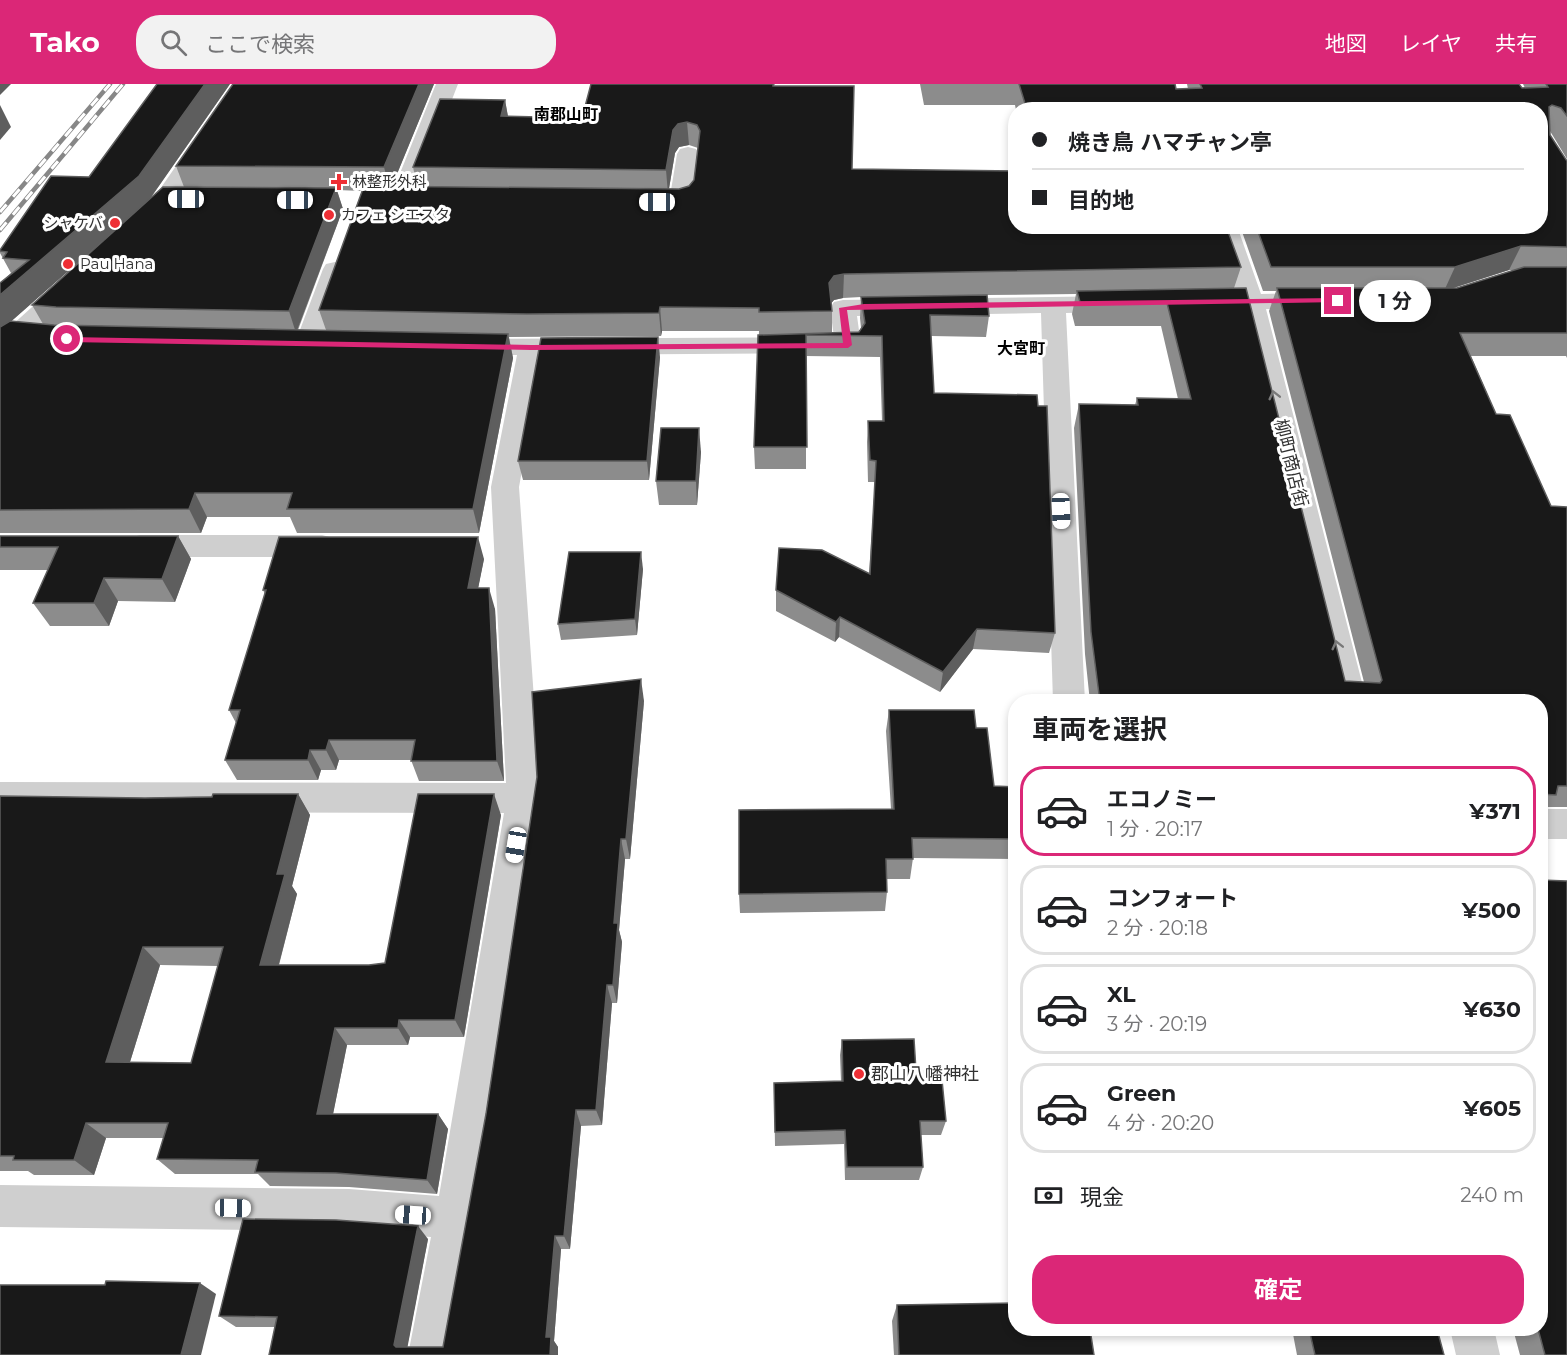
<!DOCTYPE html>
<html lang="ja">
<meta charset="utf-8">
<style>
body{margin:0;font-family:Montserrat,"Noto Sans JP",sans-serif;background:#f2f2f2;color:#202124;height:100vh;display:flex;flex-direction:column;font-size:22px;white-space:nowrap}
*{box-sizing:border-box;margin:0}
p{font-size:20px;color:#757577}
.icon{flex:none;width:33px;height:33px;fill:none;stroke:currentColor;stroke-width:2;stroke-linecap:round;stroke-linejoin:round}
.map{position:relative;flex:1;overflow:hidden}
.details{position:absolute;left:1008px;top:610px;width:540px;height:642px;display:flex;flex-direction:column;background:#fff;border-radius:24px;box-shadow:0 3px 9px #0003}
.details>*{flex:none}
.top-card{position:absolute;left:1008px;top:18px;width:540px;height:132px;border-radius:24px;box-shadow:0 3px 9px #0003;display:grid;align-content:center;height:132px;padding:0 24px;background:#fff}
.end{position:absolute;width:27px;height:27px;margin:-14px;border:8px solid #db2777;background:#fff;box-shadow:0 0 0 3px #fff}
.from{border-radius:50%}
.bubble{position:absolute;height:42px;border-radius:21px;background:#fff;box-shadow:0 3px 9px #0003;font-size:20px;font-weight:700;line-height:42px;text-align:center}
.car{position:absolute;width:18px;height:36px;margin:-18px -9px;border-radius:8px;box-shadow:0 0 4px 2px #0007;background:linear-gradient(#fff 24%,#345 0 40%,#fff 0 76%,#345 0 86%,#fff 0)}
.top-card b{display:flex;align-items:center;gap:21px;height:57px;font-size:22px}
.top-card b+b{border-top:2px solid #e0e0e0}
.top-card i{width:15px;height:15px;background:#202124}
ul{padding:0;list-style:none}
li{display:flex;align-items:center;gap:18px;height:90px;margin:0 12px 9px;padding:0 12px;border:3px solid #e0e0e0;border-radius:24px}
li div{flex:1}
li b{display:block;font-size:22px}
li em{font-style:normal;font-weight:700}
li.selected{border-color:#db2777}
li>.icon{width:54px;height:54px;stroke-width:1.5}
h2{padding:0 24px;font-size:27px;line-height:72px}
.pay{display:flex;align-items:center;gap:15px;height:66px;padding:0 24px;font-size:22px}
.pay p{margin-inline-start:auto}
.cta{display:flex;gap:12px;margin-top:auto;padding:12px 24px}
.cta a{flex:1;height:69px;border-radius:24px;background:#db2777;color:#fff;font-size:24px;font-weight:700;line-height:69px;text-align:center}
header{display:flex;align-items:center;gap:36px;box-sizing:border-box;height:84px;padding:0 30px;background:#db2777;color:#fff}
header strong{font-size:28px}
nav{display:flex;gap:33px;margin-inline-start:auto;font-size:21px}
.search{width:420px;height:54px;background:#f2f2f2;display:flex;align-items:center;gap:15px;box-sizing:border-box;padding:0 21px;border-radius:24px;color:#757577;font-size:22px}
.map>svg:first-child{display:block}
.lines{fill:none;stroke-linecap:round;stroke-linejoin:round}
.minor{fill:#cfcfcf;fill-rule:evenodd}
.rail-casing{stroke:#878787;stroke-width:4.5}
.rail{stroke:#fff;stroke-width:3;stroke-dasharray:10;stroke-linecap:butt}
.wall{fill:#8c8c8c;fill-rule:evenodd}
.shaded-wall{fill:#5e5e5e}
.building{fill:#191919;stroke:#5e5e5e;stroke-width:1.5;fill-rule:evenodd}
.oneway{stroke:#797979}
.route{fill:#db2777}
.poi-dot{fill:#ee2f35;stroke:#fff;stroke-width:2}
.labels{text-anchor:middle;stroke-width:6;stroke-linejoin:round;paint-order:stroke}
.far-poi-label{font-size:15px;fill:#323232;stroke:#fff;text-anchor:start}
.far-neighbourhood-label{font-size:16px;font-weight:bold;fill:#000;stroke:#fff}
.street-label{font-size:18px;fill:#323232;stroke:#fff}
.poi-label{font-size:18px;fill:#323232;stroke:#fff;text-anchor:start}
</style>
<header>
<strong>Tako</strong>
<div class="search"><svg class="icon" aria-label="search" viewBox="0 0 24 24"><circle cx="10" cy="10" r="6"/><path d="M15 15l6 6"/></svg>ここで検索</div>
<nav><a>地図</a><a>レイヤ</a><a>共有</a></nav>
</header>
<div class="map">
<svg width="1567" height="1271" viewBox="0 0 1567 1271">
<rect width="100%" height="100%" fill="#fff"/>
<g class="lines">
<g class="minor">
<path d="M233,0H255L167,128C157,137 150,145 136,141L132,136L151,118Z"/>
<path d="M436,0H458L413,116L409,121L401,123L363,121L359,116L363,111L392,109Z"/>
<path d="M688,63L696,65L699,70L693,119L689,124L681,126L643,123L639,118L643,113L670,112L677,70L680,65Z"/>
<path d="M1213,142H1237L1261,210L1319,209L1328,211L1332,217L1328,223L1319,225H1266L1367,618H1335L1240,226H1205L1196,224L1192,218L1196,212L1236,210Z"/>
<path d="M335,178L344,180L347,185L321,259L317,265L308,267L299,265L295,259L323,185L326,180Z"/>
<path d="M72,192L81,195L84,200L81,205L9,272L0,274V252L63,195Z"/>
<path d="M1118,212L1127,214L1131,220L1127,226L1118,228L1066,229L1085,618H1053L1041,229L857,232L861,261L857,267L848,269L543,271L519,403L541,714L477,1134L452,1271H408L431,1153L349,1147L0,1143V1101L349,1105L439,1112L504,729L0,728V698L506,699L491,403L517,271H468L459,269L455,263L459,257L468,255L834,253L830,224L834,218L843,216Z"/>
<path d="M140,451H322L333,454L337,462L333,470L322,473H140L129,470L125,462L129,454Z"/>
<rect x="1540" y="725" width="27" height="30"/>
<path d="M1450,1245H1494L1500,1271H1456Z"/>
</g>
<g class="rail-casing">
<g id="rail">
<path d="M0,128L110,0"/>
<path d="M0,146L123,0"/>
</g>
</g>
<use href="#rail" class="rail"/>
</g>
<g class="wall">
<path d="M230,0L152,112L184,103L176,82L434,0L392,102H417L413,83L505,16L508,32L582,34L591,0H775L774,2L852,85L1241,183L1234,204L1345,597L1364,598L1269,227L1276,207H1263L1240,142H1540V26H1016L1015,21H924L920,0H1175L1176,5H1188L1187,0H1519L1522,4H1525L1523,0H1567V75L1550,47V51L1567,77V274L1566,272H1471L1496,330L1551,422L1567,423V723H1545L1540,728V618H1090L1085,570L1074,344L1079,320L1135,321L1137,314L1178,315L1161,242H1075L1072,230L1076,210L987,211L989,232L986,253L931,252L934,309L1055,549L1049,569L973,565L940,608L839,553L835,558L776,527V506L869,490L875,398H868L867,358L868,337H882L880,273L806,272V385H755L754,363L759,247H662L661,252L509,253L513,274L479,449H297L290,433H207L201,449H0V199L11,189L0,169V166L89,93ZM689,61L698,64L694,96L689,102L679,105H669L675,69L679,63ZM337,106L362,107L319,226L326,246H298L343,125ZM91,167L32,221L43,240L11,237ZM1509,186H1514L1457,204H1453ZM861,213L860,234L861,244L859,248H832V227L831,219L834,216L843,214Z"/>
<path d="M660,273L649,396H523L518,377Z"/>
<path d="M701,368L697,421H659L656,397Z"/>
<path d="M0,452H178L191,475L175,518L118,517L109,542H50L33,519L48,486H0Z"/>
<path d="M484,475L478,504L495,525L504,697H419L411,676H339L336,686H321L318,696H237L225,676L236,639L229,626L265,510L263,506Z"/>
<path d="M643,485L637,551L561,556L558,540Z"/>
<path d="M644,617L630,775H625L619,846L622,858L617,919H612L602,1041L581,1042L570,1165H561L554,1257L558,1263V1271H269L275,1243H236L219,1232L428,1155L407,1263H443Z"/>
<path d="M889,626L976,644L994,702L1016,703V775L913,774L910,795H887V808L885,827L740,829L739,810L891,725L886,647Z"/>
<path d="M298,710L310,731L292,802L297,810L279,881H369L385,879L501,731L464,953H410L408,961H347L333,1030H438L448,1045L437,1110L349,1103L270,1102L258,1090H175L157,1075L164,1054H106L94,1091H34L28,1087H0V712L145,714ZM160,881L218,882L191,979L130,978Z"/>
<path d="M842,956L916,987L946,1037L941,1051H921L923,1083L919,1096H845L844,1060L775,1062L774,999L841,997L840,971Z"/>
<path d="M897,1221L1094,1271H894L892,1237Z"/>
<path d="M1292,1245H1437L1444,1271H1297Z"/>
<path d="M1513,1245H1540L1567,1271H1520Z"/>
</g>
<g class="shaded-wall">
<path d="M0,0H11L0,11Z"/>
<path d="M205,0H230L149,116L6,242L0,248V211Z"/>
<path d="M419,0H434L390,107L384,83Z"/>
<path d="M505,16L509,39L501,32Z"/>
<path d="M0,21L11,43L0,56Z"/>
<path d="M687,38L689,61L679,63L675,69L668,110L666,86L673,46L678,40Z"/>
<path d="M336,104L343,125L296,249L289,227Z"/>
<path d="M1521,162L1509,186L1444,207L1455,183Z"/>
<path d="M844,190L843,214L834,216L828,223L829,199L834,192Z"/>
<path d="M660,223L662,247L661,252L659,229Z"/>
<path d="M508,250L513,274L479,449L473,425Z"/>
<path d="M658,253L660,273L649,396L647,377Z"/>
<path d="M699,344L701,368L697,421L696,397Z"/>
<path d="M195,409L207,433L201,449L189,425Z"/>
<path d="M178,452L191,475L175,518L162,495Z"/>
<path d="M478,453L484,475L474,525L468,504Z"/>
<path d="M641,468L643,485L637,551L635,535Z"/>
<path d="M104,494L118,517L109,542L94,519Z"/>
<path d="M489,504L495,525L504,697L497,677Z"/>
<path d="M840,533L839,553L835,558L836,538Z"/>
<path d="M977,545L973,565L940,608L943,588Z"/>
<path d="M641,595L644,617L630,775L626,755Z"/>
<path d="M329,656L339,676L336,686L326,666Z"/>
<path d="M310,666L321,686L318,696L308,676Z"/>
<path d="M298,710L310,731L292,802L297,810L274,899L260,881L277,790Z"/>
<path d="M494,710L501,731L464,953L455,936Z"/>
<path d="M621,755L625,775L619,846L622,858L617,919L613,901L614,839Z"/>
<path d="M143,863L160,881L125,994L106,978Z"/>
<path d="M607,901L612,919L602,1041L596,1026Z"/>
<path d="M399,936L410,953L408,961L398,944Z"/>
<path d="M335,944L347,961L330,1045L317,1030Z"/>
<path d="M576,1026L581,1042L570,1165L564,1152Z"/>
<path d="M438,1030L448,1045L437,1110L427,1096Z"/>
<path d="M86,1039L106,1054L94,1091L74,1076Z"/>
<path d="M418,1142L428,1155L406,1271L394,1261Z"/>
<path d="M555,1152L561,1165L554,1257L558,1263V1271H550L546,1253Z"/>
<path d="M200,1199L216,1210L201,1271H181Z"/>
</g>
<g class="building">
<path d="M157,0H205L139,92L0,211V199L29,176L3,174L7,168L0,167V166L51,92L89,93Z"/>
<path d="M233,0H419L384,83L176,82Z"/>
<path d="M591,0H773V2H854L852,85L1016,87V142H1226L1241,183L844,190L834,192L829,199L832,227L759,228V224L660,223L659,229L527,230L319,226L364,102L679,105L689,102L694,96L700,47L697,41L687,38L678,40L673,46L666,86L413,83L440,15L505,16L501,32L582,34Z"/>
<path d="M1019,0H1175L1176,5L1202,4L1200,0H1519L1522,4L1548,3L1546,0H1567V32L1561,24L1552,21L1549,23L1550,51L1567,77V163L1521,162L1455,183H1271L1256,142H1540V26H1027Z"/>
<path d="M163,103L336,104L289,227L56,223L32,221Z"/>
<path d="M1524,183H1567V249H1460L1496,330L1510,331L1551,422L1567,423V702H1558L1556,711L1540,710V618H1100L1091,548L1079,320L1138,321L1137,314L1191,315L1167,219L1080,218L1077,207L1246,204L1345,597L1380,599L1382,596L1277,204H1457Z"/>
<path d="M987,211L989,232L930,231L934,309L1037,311L1038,322H1047L1055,549L977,545L943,588L840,533L836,538L776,506L779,464L822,466L870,490L876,377L870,376L868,337H884L882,252L806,251L807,363H754L758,251L859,248L865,239L861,213Z"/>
<path d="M10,237L54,241L508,250L473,425H287L292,409H195L189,425L0,426V243Z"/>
<path d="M658,253L647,377H518L541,254Z"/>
<path d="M661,344H699L696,397H656Z"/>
<path d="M0,452H178L162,495L104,494L94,519H33L58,463H0Z"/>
<path d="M279,453H478L468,504H489L497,677H411L415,656H329L326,666H310L308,676H225L240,626H229L266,506H263Z"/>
<path d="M569,468H641L635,535L558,540Z"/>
<path d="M641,595L626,755H621L614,839H618L613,901H607L596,1026H576L564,1152H555L546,1253H551L550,1271H269L277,1233L219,1232L243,1135L336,1136L418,1142L394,1261L396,1263H443L486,1030L537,693L532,608Z"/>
<path d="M889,626H974L976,644H987L994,702L1016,703V755L912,754L913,775H886L887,808L739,810V726L894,725Z"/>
<path d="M213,710H298L277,790H285L260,881H369L385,879L418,710H494L455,936H399L398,944H335L317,1030H438L427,1096L336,1089L255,1088L258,1076L157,1075L168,1039H86L74,1076H13L14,1072H0V712L145,714L212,713ZM143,863H223L191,979L106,978Z"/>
<path d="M1540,796L1567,797V1271H1545L1538,1245H1540Z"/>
<path d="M914,955L916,987L941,986L946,1037H920L923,1083H847L845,1046L775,1048L774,999L843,997L842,956Z"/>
<path d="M106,1197L200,1199L181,1271H0V1201H105Z"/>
<path d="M1016,1219V1245H1090L1094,1271H899L897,1221Z"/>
<path d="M1309,1245H1437L1444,1271H1315Z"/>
</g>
<defs><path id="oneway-chevron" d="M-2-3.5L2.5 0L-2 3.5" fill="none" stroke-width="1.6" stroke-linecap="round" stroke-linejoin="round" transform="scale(1.5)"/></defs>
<g class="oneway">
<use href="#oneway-chevron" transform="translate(1274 311) rotate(-104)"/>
<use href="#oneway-chevron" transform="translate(1337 561) rotate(-104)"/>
</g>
<path class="route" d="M1338,214L1341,217L1340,218L847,226L852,261L848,264L531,266L67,258L63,255L67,253L531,261L843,259L839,224L864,220Z"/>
<g class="poi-dot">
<path d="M336 89h6v6h6v6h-6v6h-6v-6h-6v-6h6z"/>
<circle cx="329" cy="131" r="6"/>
<circle cx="115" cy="139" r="6"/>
<circle cx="68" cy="180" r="6"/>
<circle cx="859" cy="990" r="6"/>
</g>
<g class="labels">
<g class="far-poi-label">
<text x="352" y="103">林整形外科</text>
<text x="341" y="136">カフェ シエスタ</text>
<text x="103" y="144" text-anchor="end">シャケバ</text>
<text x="80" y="185">Pau Hana</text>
</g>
<g class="far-neighbourhood-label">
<text x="566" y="36">南郡山町</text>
<text x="1021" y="270">大宮町</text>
</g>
<g class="street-label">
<text transform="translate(1291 379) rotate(76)" y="6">柳町商店街</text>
</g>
<g class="poi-label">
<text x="871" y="996">郡山八幡神社</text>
</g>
</g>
</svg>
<i class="end from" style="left:67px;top:255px"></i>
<i class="end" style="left:1338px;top:217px"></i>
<div class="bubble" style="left:1359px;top:196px;width:72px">1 分</div>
<i class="car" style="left:186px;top:115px;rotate:270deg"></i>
<i class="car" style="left:295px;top:116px;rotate:270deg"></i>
<i class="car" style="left:657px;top:118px;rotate:270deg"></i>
<i class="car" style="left:1061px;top:427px;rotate:178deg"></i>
<i class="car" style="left:516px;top:761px;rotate:189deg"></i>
<i class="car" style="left:233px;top:1124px;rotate:91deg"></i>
<i class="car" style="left:413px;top:1131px;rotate:274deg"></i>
<div class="top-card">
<b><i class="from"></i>焼き鳥 ハマチャン亭</b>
<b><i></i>目的地</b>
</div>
<section class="details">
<h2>車両を選択</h2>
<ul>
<li class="selected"><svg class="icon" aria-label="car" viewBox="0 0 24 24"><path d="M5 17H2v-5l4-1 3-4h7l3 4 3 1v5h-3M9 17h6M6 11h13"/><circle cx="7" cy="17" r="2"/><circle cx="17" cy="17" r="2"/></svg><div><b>エコノミー</b><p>1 分 · 20:17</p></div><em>¥371</em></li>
<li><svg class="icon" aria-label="car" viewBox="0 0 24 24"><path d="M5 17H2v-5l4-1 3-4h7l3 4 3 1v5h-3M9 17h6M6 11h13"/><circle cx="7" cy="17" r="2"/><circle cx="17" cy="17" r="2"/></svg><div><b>コンフォート</b><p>2 分 · 20:18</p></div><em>¥500</em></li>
<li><svg class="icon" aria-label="car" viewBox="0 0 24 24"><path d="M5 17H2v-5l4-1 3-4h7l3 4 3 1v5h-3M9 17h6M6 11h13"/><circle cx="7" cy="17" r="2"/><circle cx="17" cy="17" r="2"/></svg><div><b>XL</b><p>3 分 · 20:19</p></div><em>¥630</em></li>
<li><svg class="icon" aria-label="car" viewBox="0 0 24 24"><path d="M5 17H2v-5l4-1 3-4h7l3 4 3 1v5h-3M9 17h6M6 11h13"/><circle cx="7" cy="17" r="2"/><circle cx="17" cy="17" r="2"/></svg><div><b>Green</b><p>4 分 · 20:20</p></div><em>¥605</em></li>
</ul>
<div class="pay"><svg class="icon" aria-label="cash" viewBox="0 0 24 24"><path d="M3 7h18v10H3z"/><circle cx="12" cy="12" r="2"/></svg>現金<p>240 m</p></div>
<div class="cta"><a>確定</a></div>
</section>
</div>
